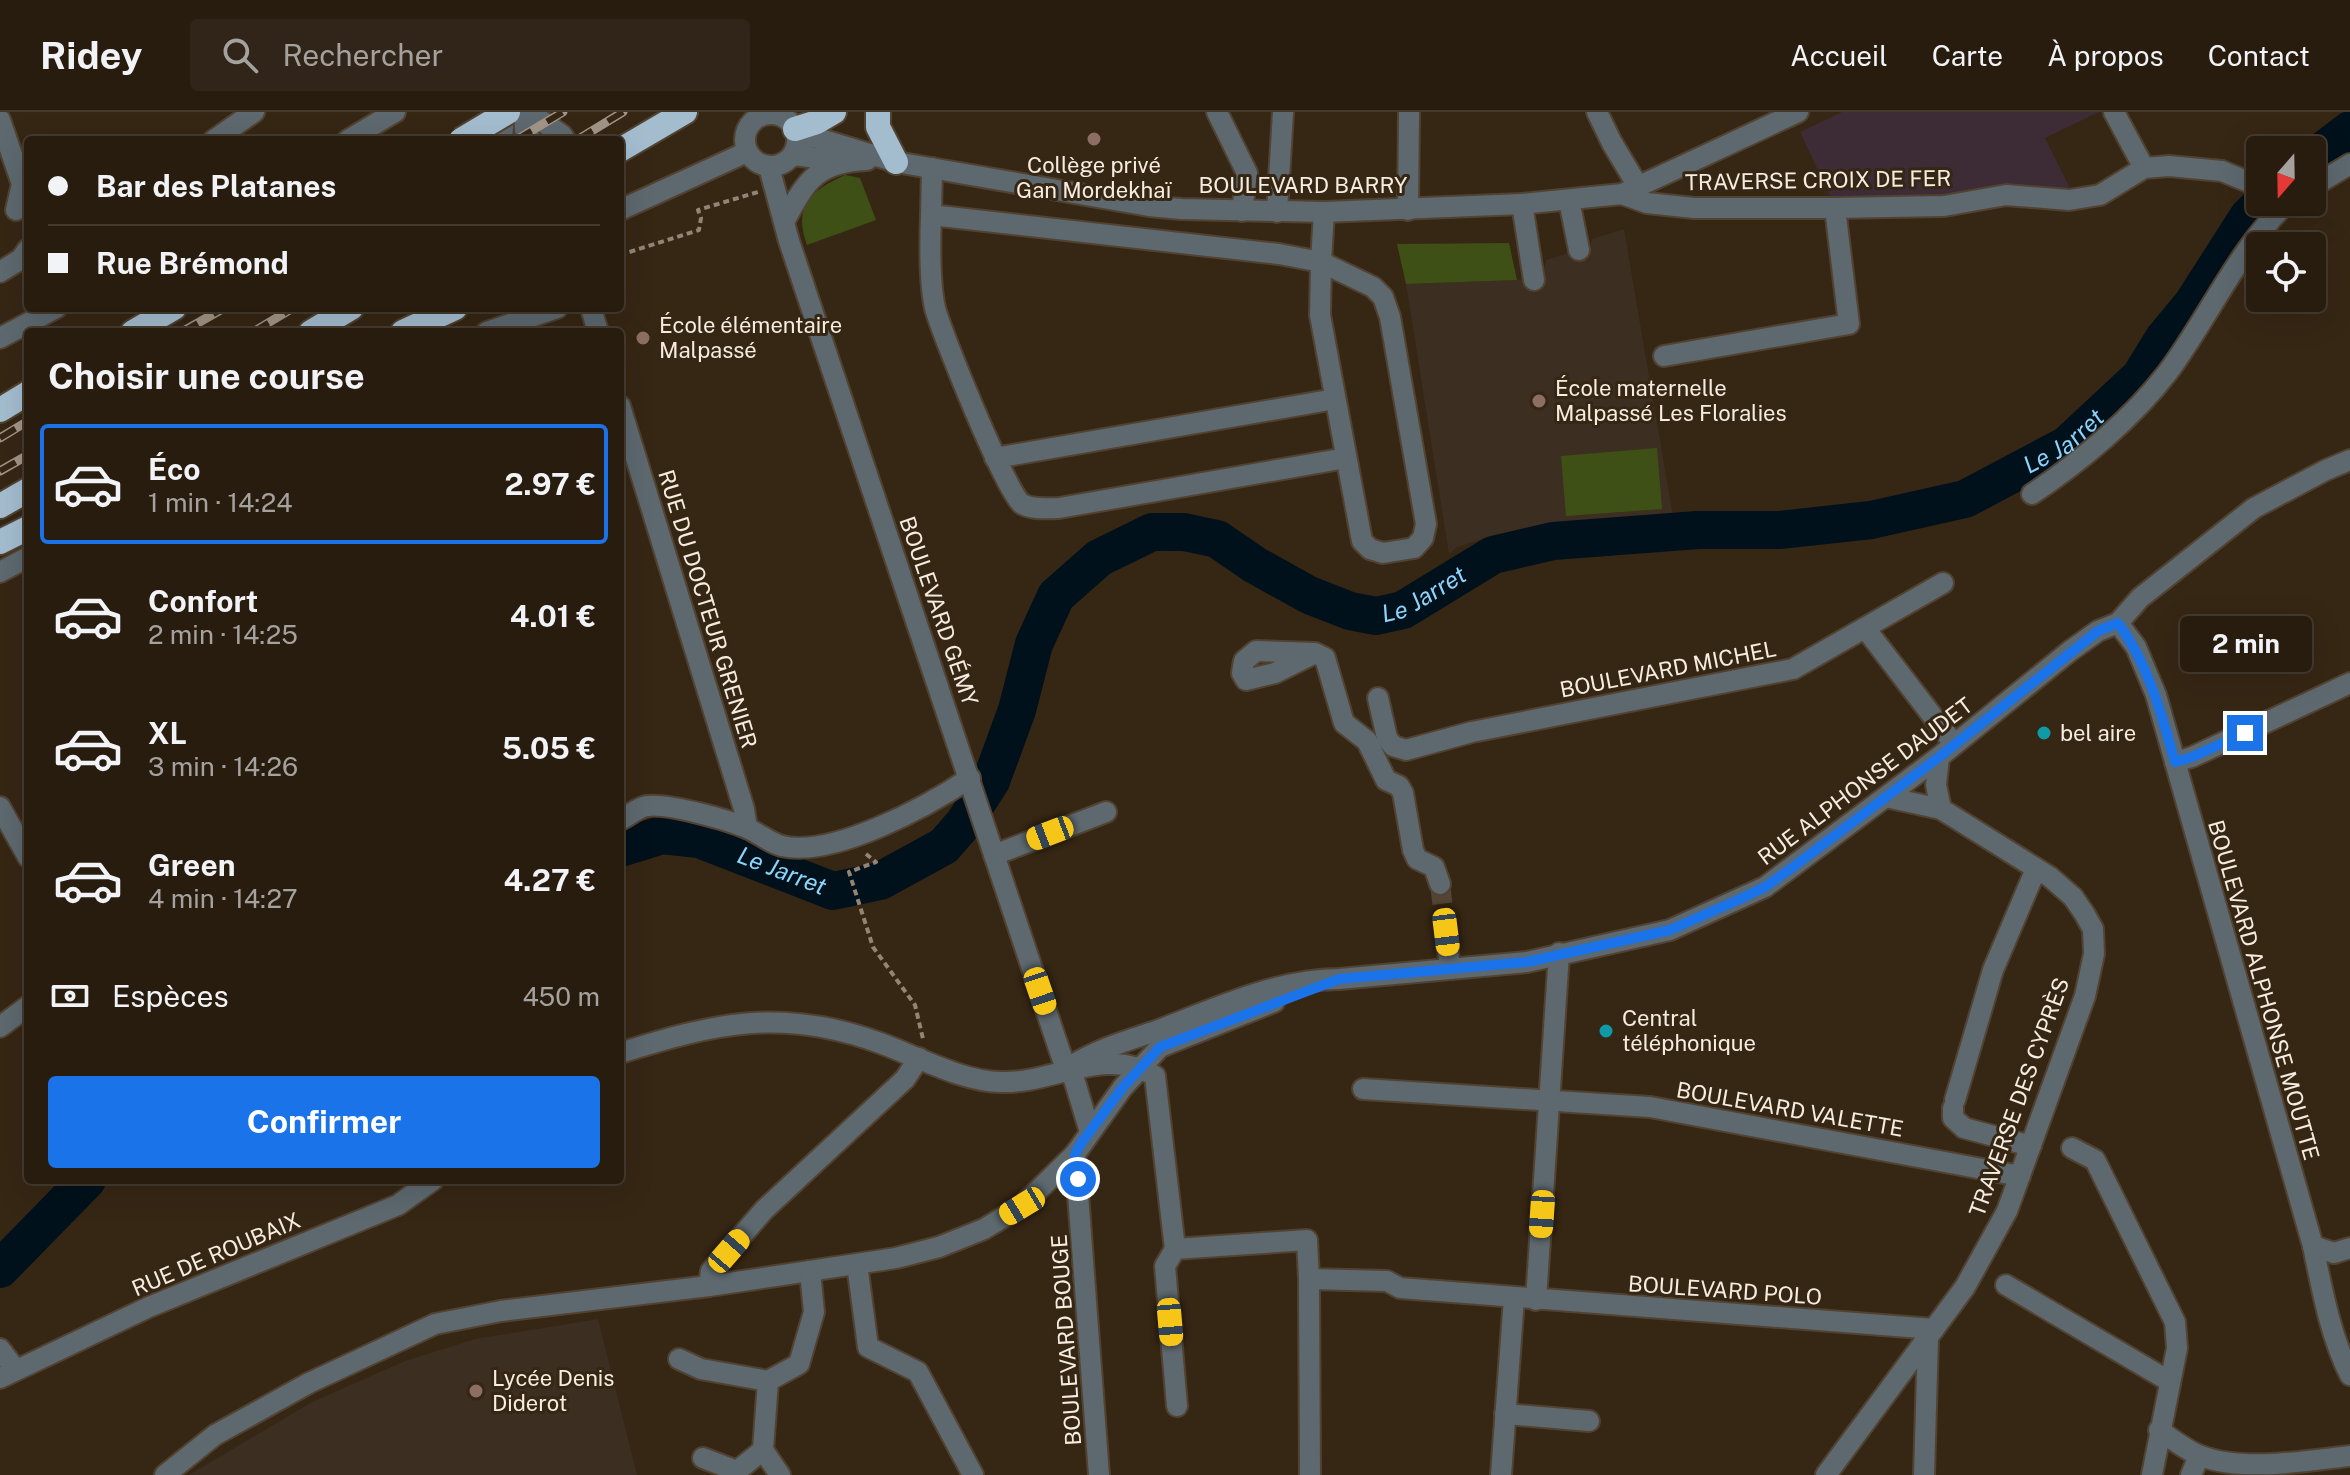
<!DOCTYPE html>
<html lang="fr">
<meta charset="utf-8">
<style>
body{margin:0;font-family:"Public Sans",sans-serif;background:#302518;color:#f1f3f6;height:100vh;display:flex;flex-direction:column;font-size:30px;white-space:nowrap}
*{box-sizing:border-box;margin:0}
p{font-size:26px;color:#a5a19e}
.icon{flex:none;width:44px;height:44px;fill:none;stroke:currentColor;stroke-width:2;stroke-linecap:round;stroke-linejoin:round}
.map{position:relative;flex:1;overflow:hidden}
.panel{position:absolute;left:24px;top:216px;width:600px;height:856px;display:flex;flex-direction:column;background:#281c0f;border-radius:8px;box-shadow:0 8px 32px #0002,0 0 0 2px #443a2f}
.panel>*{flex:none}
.banner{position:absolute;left:24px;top:24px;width:600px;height:176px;border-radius:8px;box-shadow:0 8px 32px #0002,0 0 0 2px #443a2f;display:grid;align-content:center;height:176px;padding:0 24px;background:#281c0f}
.needle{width:52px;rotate:200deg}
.controls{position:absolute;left:2246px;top:24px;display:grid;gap:16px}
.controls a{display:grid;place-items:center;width:80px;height:80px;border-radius:8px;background:#281c0f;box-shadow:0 8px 32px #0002,0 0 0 2px #443a2f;font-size:40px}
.end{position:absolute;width:36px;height:36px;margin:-18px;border:10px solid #1a73e8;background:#fff;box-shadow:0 0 0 4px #fff}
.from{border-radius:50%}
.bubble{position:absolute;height:56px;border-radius:8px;background:#281c0f;box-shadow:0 8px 32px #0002,0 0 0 2px #443a2f;font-size:26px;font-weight:700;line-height:56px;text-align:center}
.car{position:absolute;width:24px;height:48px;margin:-24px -12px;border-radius:10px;box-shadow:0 0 6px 2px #0007;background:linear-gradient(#f5c518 24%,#345 0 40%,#f5c518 0 76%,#345 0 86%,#f5c518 0)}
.banner b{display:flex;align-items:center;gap:28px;height:76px;font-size:30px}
.banner b+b{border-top:2px solid #443a2f}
.banner i{width:20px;height:20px;background:#f1f3f6}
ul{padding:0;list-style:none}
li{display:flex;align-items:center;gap:24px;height:120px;margin:0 16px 12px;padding:0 8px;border:4px solid transparent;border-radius:8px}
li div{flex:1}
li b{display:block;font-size:30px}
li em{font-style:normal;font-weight:700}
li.current{border-color:#1a73e8}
li>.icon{width:72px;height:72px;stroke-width:1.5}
h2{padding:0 24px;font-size:36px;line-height:96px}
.pay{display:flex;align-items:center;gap:20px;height:88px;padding:0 24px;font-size:30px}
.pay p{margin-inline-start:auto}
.action{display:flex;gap:16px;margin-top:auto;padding:16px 24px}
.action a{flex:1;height:92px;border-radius:8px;background:#1a73e8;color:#fff;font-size:32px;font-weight:700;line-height:92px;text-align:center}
header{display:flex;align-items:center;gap:48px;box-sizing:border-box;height:112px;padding:0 40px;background:#281c0f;border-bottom:2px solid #443a2f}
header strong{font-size:38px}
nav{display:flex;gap:44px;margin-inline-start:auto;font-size:28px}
.search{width:560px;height:72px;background:#302518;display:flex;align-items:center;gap:20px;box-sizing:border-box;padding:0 28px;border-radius:8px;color:#a5a19e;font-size:30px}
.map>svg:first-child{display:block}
.commercial{fill:#3d2b35}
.education{fill:#3c2e21}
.green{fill:#3f5016}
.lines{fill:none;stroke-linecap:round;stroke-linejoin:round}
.river{stroke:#00111b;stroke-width:38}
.minor-tunnel{stroke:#534433;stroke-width:20;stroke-dasharray:20 10;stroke-linecap:butt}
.minor-casing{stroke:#514231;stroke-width:24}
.highway-casing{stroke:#514231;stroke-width:28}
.path{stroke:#928576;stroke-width:4;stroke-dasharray:6 4;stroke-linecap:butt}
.minor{stroke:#5d686f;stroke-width:20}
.highway{stroke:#a3bdcf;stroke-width:24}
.rail-casing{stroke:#a29587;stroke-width:9}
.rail{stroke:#362614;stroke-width:6;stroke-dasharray:18;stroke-linecap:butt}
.highway-bridge-casing{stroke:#514231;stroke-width:28;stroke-linecap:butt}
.highway-bridge{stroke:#a3bdcf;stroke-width:24}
.route{stroke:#1a73e8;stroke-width:10}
.education-dot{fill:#8d6e63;stroke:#362614;stroke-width:3}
.culture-dot{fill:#0f9aa8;stroke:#362614;stroke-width:3}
.labels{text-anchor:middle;stroke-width:6;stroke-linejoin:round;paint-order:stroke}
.poi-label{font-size:22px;fill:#f6ece0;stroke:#362614;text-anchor:start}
.street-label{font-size:22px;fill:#f6ece0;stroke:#362614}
.water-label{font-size:24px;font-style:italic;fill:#8bd4fc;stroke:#362614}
</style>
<header>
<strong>Ridey</strong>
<div class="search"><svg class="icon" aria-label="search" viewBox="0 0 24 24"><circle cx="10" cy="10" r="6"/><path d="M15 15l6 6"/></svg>Rechercher</div>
<nav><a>Accueil</a><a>Carte</a><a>À propos</a><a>Contact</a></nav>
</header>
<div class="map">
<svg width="2350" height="1363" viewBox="0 0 2350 1363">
<rect width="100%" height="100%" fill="#362614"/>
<path class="commercial" d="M1842,0H2099L2045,26L2072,80L2006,72L1942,88L1833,90L1800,20Z"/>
<g class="education">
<path d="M1624,117L1673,405L1531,416L1492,424L1457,435L1449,442L1406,172L1543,167L1546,148L1590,134L1592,127Z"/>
<path d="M598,1207L637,1363H189L312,1290L405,1249L475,1227Z"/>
</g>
<g class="green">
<path d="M845,63L860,66L876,108L807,133C793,94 810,79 845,63Z"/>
<path d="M1509,131L1517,168L1406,172L1397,132Z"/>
<path d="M1657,336L1662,397L1566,404L1561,344Z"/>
</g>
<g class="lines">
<g class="river">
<path d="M2312,47L2350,18"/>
<path id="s1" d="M620,736L662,723L699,727L833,779L880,769L944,734L964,711L991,669L1017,598L1034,532L1056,484L1099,446L1152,420H1184L1217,427L1255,453L1309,483L1350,499L1376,504L1403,498L1493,443L1553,429L1698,418H1779L1871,408L1965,387L2067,333L2140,265L2164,226L2193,191L2248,105L2263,90"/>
<path d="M0,1157L87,1068"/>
</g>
<path class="minor-tunnel" d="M1440,772L1446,820"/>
<g class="minor-casing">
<g id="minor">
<path d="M524,0L525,18L531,28"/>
<path d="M529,0L562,23L565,28"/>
<path d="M1217,0L1247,61L1242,99"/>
<path d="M1597,0L1612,31L1639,76"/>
<path d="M2114,0L2144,56"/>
<circle cx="771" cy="28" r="26"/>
<path d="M0,8L22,72L16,98"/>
<path d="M797,26L814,25L896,50L1149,94L1181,97L1324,100L1522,92L1622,82L1798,0"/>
<path d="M214,28L254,0"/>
<path d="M348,28L395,0"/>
<path d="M502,28L504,0"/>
<path d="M793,43L842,49"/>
<path d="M769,55L789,129L1058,934L1066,957L1074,967L1090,1020"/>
<path d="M932,56L931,103L1279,142L1321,150L1324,100"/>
<path d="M2312,75L2350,52"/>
<path d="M1622,82L1647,91L1694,96H1835L1944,94L2006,83L2069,88L2100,83L2144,56L2169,54L2222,59L2246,69"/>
<path d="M1569,88L1579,138"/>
<path d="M1522,92L1534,168"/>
<path d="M620,98L747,40"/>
<path d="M1408,98L1409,0"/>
<path d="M1277,100L1283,0"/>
<path d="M931,103C930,130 929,169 935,196C941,220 1007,383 1022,392C1033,398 1047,396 1059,396L1346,346"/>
<path d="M785,108C807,67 818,50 867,48"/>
<path d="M1321,150L1373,175L1383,185L1390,205L1426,412L1423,426L1414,436L1383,441L1370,437L1362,429L1320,203Z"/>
<path d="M0,160L21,147L28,137"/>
<path d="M591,196L598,220"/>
<path d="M487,220L557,196"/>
<path d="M0,226L56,196"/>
<path d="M1664,244L1849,212L1835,96"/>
<path d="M620,294L744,697L747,716"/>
<path d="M995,346L1335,287"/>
<path d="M2032,382C2080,350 2133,306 2168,260C2207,208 2241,133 2288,90"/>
<path d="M0,460L28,445"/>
<path d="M2118,511L2136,535L2156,583L2313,1134C2322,1177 2330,1223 2350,1263"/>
<path d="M1865,516L1954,632"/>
<path d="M1315,541L1275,561L1246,568L1242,561L1244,549L1256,539L1315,541L1325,546L1344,611L1367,629L1386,668L1399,674L1403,681L1413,738L1417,747L1434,755L1440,772"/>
<path d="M1378,586L1387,626L1393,634L1406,638L1472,620L1793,557L1943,471"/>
<path d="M1939,645L1936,673L1941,697"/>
<path d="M2175,650L2192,645L2350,571"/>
<path d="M0,695L28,745"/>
<path d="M620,708C629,704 638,695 647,694C668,691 729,708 749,717C760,722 770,731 782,734C833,746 928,694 970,666"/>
<path d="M994,743L1106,700"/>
<path d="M1446,820L1450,857"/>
<path d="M0,915L28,894"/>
<path d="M620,941C715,911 783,895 880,931C916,944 963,970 1001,970C1053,972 1105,933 1155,964L1175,1137L1307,1128L1309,1167L1387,1169L1400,1176L1934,1217"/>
<path d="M1071,954C1098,937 1126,929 1156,919C1214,897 1277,867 1339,867L1527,850L1670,818L1765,775L1939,645L2070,539L2098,519L2118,511L2140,486L2254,396L2326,358L2350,348"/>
<path d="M1363,977L1650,995L2020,1064"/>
<path d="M1955,988L1993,858L2036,757"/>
<path d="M1953,996V1006L1964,1016L2031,1034"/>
<path d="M2072,1036L2095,1048L2175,1210L2177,1236L2152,1363"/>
<path d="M1075,1042L1099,1363"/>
<path d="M2313,1134L2334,1141L2350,1136"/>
<path d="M1175,1137L1165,1154L1177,1294"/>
<path d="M857,1152L868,1235L918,1260L973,1363"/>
<path d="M1309,1167L1310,1363"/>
<path d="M2006,1173L2169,1269"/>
<path d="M709,1174L711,1159L764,1098L905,967L919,946"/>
<path d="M1536,1188L1559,841"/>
<path d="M0,1237L16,1258"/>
<path d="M679,1247L701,1257L768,1269"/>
<path d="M0,1266L149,1195L398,1093L433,1068"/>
<path d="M1505,1302L1589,1309"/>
<path d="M2159,1318C2172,1327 2187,1339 2201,1344C2243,1360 2306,1349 2350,1344"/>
<path d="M703,1346L737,1359"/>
<path d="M165,1363L215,1323L309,1271L435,1212L501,1199L709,1174L896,1146L939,1135L984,1117L1022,1094L1075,1042L1123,975L1160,935L1274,890"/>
<path d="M737,1363V1359L763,1338"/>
<path d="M780,1363L763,1338L768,1269L799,1252L814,1200L810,1159"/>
<path d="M1501,1363L1514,1186"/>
<path d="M1826,1363L1965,1175L2007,1099L2085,884L2094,842L2093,817L2084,801L2073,785L2050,765L1941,697L1886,685"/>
<path d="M1924,1363L1928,1227"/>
<path d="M2191,1363L2199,1344"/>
</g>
</g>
<g class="highway-casing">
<g id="highway">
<path d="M878,0V15L896,50"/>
<path d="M795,17L817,10L834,0"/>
<path d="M620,38L685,0"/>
<path d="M133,220L174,196"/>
<path d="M311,220L351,196"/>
<path d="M403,220L455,196"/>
<path d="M0,298L28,281"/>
<path d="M0,394L28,378"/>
<path d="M0,430L28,416"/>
</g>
</g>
<g class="path">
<path d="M620,143L699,118L701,106L698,98L758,80"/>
<path d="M866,742L876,750L849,760L873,835L915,893L923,927"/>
</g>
<use href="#minor" class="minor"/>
<use href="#highway" class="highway"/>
<g class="rail-casing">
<g id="rail">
<path d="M516,28L563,0"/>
<path d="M577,28L623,0"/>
<path d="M182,220L224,196"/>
<path d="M253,220L293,196"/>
<path d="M0,326L28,309"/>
<path d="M0,359L28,343"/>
</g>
</g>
<use href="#rail" class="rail"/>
<g class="highway-bridge-casing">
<path id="highway-bridge" d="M461,28L508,0"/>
</g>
<use href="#highway-bridge" class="highway-bridge"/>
</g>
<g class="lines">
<path class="route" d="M1078,1067L1075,1042L1082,1030L1123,975L1160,935L1339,867L1527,850L1670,818L1738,788L1765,775L1793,755L1939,645L2098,519L2118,511C2149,553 2161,601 2175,650L2192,645L2245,621"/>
</g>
<g class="education-dot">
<circle cx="1094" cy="27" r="8"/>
<circle cx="643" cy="226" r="8"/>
<circle cx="1539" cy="289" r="8"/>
<circle cx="476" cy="1279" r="8"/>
</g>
<g class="culture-dot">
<circle cx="2044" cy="621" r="8"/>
<circle cx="1606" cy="919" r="8"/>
</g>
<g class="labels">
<g class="poi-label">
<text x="1094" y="61" text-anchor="middle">Collège privé<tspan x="1094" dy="25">Gan Mordekhaï</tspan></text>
<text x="659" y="221">École élémentaire<tspan x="659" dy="25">Malpassé</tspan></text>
<text x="1555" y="284">École maternelle<tspan x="1555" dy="25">Malpassé Les Floralies</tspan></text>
<text x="2060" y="629">bel aire</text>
<text x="1622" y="914">Central<tspan x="1622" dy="25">téléphonique</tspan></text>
<text x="492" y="1274">Lycée Denis<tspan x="492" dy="25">Diderot</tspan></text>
</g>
<g class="street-label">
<text transform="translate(1818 68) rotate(-1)" y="8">TRAVERSE CROIX DE FER</text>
<text x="1303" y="81">BOULEVARD BARRY</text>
<text transform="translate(708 497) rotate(73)" y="8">RUE DU DOCTEUR GRENIER</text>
<text transform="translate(939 499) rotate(71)" y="8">BOULEVARD GÉMY</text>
<text transform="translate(1668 557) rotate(-11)" y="8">BOULEVARD MICHEL</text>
<text transform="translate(1865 669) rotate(-37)" y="8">RUE ALPHONSE DAUDET</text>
<text transform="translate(2264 878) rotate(74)" y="8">BOULEVARD ALPHONSE MOUTTE</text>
<text transform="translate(2019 985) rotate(-70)" y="8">TRAVERSE DES CYPRÈS</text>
<text transform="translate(1790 997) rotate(10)" y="8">BOULEVARD VALETTE</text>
<text transform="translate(216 1142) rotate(-23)" y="8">RUE DE ROUBAIX</text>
<text transform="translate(1725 1178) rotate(4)" y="8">BOULEVARD POLO</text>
<text transform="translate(1066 1228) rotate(-94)" y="8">BOULEVARD BOUGE</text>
</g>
<g class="water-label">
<text dy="8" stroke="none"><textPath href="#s1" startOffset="1708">Le Jarret</textPath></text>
<text dy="8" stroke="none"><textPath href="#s1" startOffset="1036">Le Jarret</textPath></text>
<text dy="8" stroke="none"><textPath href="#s1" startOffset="170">Le Jarret</textPath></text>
</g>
</g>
</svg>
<div class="controls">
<a><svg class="needle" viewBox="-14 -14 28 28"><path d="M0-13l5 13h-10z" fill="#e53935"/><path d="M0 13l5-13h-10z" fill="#a5a19e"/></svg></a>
<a><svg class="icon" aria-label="locate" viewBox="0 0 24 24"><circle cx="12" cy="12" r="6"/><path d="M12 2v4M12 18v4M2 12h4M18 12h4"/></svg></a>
</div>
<i class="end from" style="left:1078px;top:1067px"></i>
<i class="end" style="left:2245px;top:621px"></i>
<div class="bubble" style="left:2180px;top:504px;width:132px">2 min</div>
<i class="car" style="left:1050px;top:721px;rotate:249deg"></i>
<i class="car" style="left:1446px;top:820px;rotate:173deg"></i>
<i class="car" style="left:1040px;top:879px;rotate:161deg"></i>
<i class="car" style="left:1022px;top:1094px;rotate:239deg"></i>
<i class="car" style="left:1542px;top:1102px;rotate:184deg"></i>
<i class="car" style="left:729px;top:1139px;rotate:41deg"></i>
<i class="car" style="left:1170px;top:1210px;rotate:175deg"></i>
<div class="banner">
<b><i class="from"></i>Bar des Platanes</b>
<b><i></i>Rue Brémond</b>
</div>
<section class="panel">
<h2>Choisir une course</h2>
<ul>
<li class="current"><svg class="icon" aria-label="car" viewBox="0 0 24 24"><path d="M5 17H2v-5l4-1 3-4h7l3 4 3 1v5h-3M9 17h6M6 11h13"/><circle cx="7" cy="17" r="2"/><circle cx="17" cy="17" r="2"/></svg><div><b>Éco</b><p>1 min · 14:24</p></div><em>2.97 €</em></li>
<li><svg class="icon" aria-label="car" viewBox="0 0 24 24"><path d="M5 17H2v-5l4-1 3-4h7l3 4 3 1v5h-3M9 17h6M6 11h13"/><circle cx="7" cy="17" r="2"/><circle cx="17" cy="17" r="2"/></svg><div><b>Confort</b><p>2 min · 14:25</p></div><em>4.01 €</em></li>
<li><svg class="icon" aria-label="car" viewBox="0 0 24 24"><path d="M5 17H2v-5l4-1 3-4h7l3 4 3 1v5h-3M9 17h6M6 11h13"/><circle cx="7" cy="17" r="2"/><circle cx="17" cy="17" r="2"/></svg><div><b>XL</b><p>3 min · 14:26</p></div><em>5.05 €</em></li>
<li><svg class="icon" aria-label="car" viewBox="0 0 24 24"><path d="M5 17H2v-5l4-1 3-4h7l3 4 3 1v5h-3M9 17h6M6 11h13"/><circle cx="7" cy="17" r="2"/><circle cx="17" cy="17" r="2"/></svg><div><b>Green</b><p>4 min · 14:27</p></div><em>4.27 €</em></li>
</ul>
<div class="pay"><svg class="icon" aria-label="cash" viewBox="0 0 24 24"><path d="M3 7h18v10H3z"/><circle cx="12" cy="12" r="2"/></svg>Espèces<p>450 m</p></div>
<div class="action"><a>Confirmer</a></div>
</section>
</div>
